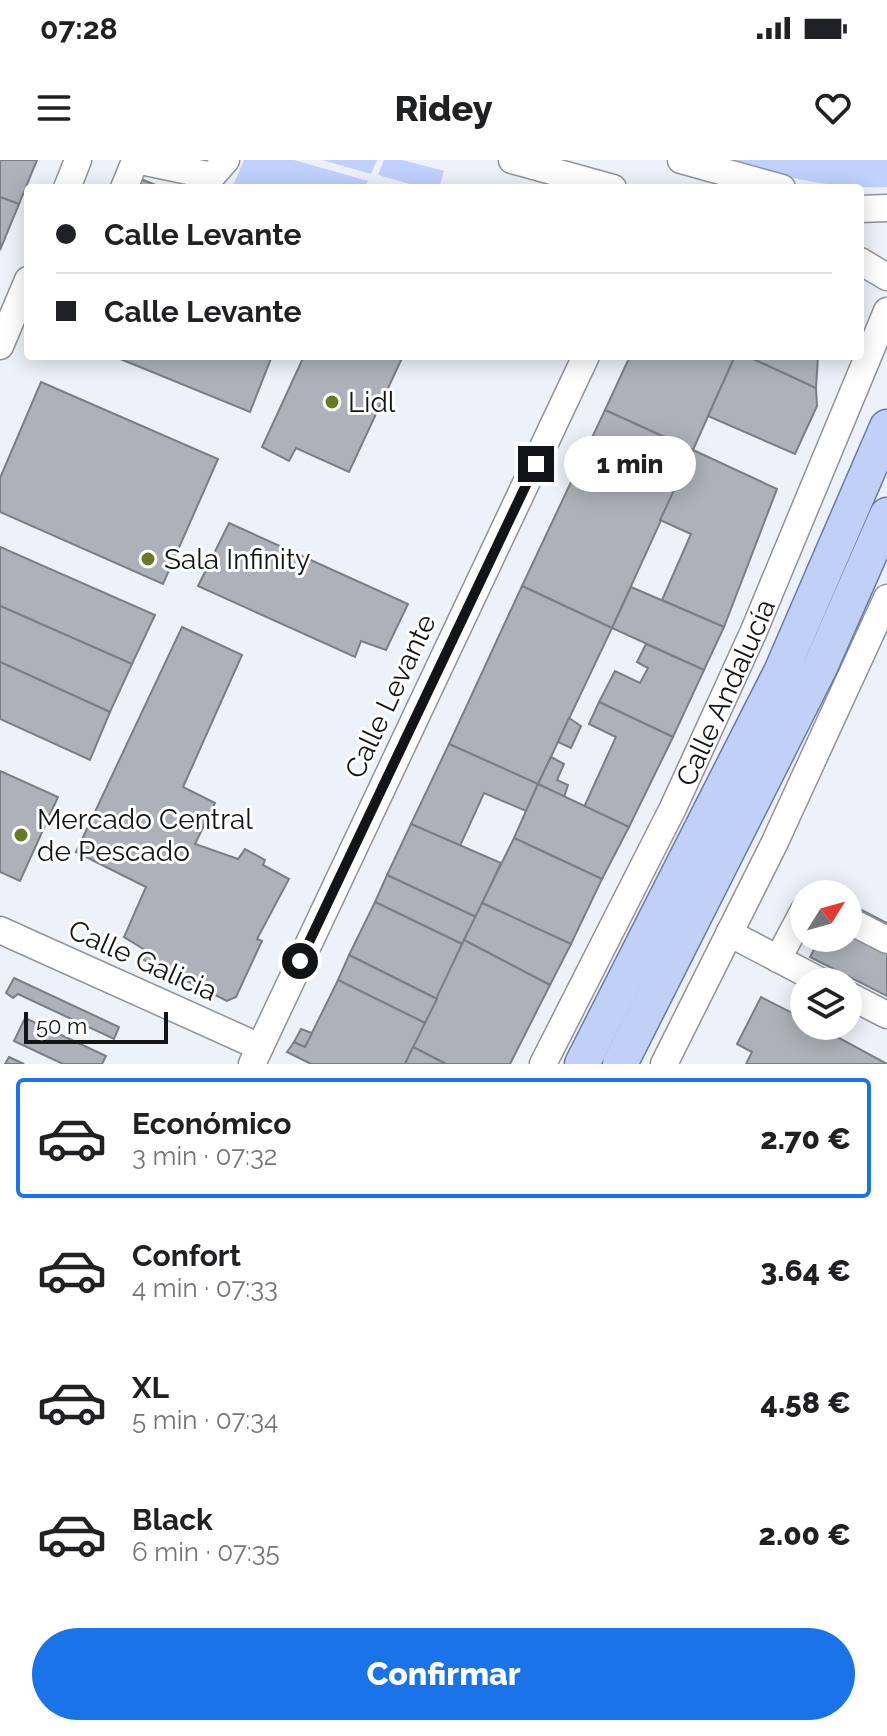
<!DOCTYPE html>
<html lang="es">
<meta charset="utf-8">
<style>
body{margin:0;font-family:Raleway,sans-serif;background:#f2f2f2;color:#202124;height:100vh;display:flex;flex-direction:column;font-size:30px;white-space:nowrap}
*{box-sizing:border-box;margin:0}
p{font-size:26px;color:#757577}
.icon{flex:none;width:44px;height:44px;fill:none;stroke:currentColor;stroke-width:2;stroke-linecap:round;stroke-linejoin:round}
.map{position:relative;height:904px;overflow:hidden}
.side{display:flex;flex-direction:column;background:#fff;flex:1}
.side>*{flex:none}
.banner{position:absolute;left:24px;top:24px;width:840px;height:176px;border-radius:8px;box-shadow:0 4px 20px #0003;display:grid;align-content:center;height:176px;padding:0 32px;background:#fff}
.needle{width:52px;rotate:53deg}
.buttons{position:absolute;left:790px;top:720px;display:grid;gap:16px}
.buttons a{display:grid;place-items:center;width:72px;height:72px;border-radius:50%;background:#fff;box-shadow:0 4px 20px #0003;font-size:40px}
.scale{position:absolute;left:24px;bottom:20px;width:144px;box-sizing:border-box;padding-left:8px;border:4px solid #131417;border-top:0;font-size:22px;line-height:28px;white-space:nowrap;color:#131417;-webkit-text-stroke:6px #fff;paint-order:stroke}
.end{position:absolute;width:36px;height:36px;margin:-18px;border:10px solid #131417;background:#fff;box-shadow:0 0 0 4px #fff}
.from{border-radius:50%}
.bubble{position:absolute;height:56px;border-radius:28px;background:#fff;box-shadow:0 4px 20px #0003;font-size:26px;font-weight:800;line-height:56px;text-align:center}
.banner b{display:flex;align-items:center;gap:28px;height:76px;font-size:30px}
.banner b+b{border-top:2px solid #e0e0e0}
.banner i{width:20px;height:20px;background:#202124}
ul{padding:14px 0 0;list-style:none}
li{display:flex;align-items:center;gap:24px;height:120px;margin:0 16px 12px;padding:0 16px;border:4px solid transparent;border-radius:8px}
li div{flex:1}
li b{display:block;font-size:30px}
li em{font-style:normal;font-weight:800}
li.selected{border-color:#1a73e8}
li>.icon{width:72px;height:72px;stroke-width:1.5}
.action{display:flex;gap:16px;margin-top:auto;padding:16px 32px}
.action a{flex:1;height:92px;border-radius:48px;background:#1a73e8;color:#fff;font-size:32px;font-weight:800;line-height:92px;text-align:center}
.status{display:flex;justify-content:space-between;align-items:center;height:56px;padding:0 40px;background:#fff;direction:ltr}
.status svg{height:22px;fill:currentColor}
header{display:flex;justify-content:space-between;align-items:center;height:104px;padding:0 32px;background:#fff;font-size:36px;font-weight:800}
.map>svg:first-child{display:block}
.green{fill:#c0d1fd}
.building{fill:#aeb1b9;stroke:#7b7e86;stroke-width:2}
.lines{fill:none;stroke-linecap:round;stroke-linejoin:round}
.minor-casing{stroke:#90939a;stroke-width:29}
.major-casing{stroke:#697aa5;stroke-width:37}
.minor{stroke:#fff;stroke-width:26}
.major{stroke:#c1d0f7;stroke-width:34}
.route{stroke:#131417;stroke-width:10}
.poi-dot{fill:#6b7926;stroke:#fff;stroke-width:3}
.labels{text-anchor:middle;stroke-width:6;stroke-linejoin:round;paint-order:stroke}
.poi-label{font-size:28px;fill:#131417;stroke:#fff;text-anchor:start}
.street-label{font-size:28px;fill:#131417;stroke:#fff}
</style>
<div class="status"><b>07:28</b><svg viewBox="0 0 49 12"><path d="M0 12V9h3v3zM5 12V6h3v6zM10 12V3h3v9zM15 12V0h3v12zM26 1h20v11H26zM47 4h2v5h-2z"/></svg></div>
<header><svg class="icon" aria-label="menu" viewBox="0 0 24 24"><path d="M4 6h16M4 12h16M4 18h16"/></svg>Ridey<svg class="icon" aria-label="heart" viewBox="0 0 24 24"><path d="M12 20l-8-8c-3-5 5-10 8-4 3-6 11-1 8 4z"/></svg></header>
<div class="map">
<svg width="887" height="904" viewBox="0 0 887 904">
<rect width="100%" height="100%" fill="#edf1f9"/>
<g class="green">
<path d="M244,0H294L368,21L365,28H232Z"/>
<path d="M322,0H377L371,14Z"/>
<path d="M384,0H402L444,11L439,28H424L378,15Z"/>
<path d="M720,0H887V27C830,30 775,14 720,0Z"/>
</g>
<g class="building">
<path d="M0,0H37L19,44L0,37Z"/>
<path d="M126,13L163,28H120Z"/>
<path d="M0,37L19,44L0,90Z"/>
<path d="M113,196H272L250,252Z"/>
<path d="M304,196H403L349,312L296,288L289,301L262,287Z"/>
<path d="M630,196H735L693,290L605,250Z"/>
<path d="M735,196H747L816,228L817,246L795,294L708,256Z"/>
<path d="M747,196H818L816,228Z"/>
<path d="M41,222L218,299L163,424L0,352V318Z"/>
<path d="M605,250L693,290L612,468L522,426Z"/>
<path d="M693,290L777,329L724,467L662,440L691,374L660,360Z"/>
<path d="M229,363L408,444L386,490L361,481L355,497L198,426Z"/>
<path d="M0,387L155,455L132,504L0,446Z"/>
<path d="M522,426L612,468L538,624L449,584Z"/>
<path d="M631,427L724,467L704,510L612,468Z"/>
<path d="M0,446L132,504L110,552L0,502Z"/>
<path d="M182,467L242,495L183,627L215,643L195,684L238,699L245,689L265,700L263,705L289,719L257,779L262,781L236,837L227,841L140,798L145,790L124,777L146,727L76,692Z"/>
<path d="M646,484L704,510L673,577L599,542L615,511L640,523L648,508L637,502Z"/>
<path d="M0,502L110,552L90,600L0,559Z"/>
<path d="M599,542L673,577L629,667L584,647L616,577L589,564Z"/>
<path d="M569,558L581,566L571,588L558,582Z"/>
<path d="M449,584L538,624L526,651L484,633L460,686L411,664Z"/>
<path d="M551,597L564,604L557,620L568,625L564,637L538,624Z"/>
<path d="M0,611L58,637L20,721L0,712Z"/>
<path d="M538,624L629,667L602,719L514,678Z"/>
<path d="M411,664L501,703L476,757L387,715Z"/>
<path d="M514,678L602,719L571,784L482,743Z"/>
<path d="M387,715L476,757L462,784L375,742Z"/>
<path d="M375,742L462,784L437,839L349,795Z"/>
<path d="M482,743L571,784L550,825L464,780Z"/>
<path d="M848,743L887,763V836L810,797L820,778H848Z"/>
<path d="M464,780L550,825L510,904H446L413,887Z"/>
<path d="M349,795L437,839L425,863L338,820Z"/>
<path d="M14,818L119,867L114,879L18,834L13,838L6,833Z"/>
<path d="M338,820L425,863L405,904H311L287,892L294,882L305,887Z"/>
<path d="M761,837L804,859V866H817L887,904H746L752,892L737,884Z"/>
<path d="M25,858L106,896L102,904H63L14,881Z"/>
<path d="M301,869L312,873L305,887L294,882Z"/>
<path d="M413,887L446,904H405Z"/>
<path d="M9,897L24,904H5Z"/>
</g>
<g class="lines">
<g class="minor-casing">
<g id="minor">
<path d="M512,0L613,28"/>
<path d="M681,0L782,28"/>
<path d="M67,28L78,0"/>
<path d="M124,28L133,6L141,1L212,16L226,0"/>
<path d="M860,49L887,48"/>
<path d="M860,101L887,117"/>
<path d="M0,186L28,120"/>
<path d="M848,760L887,780"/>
<path d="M0,770L260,887"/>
<path d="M729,773L822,822"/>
<path d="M778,799L804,750"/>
<path d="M848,835L887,855"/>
<path d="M252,904L586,196"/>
<path id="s1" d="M543,904L673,648L753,473L887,151"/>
<path d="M664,904L774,684L887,438"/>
</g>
</g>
<g class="major-casing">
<g id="major">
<path d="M582,904L781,512L887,267"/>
<path d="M620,904L821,505L887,355"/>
</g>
</g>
<use href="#minor" class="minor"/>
<use href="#major" class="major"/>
</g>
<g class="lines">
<path class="route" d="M300,801L536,304"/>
</g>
<g class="poi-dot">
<circle cx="332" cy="242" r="8"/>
<circle cx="148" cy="399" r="8"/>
<circle cx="21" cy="675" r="8"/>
</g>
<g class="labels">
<g class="poi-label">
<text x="348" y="252">Lidl</text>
<text x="164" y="409">Sala Infinity</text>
<text x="37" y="669">Mercado Central<tspan x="37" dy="32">de Pescado</tspan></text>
</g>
<g class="street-label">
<text dy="10" stroke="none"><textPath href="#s1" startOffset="414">Calle Andalucía</textPath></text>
<text transform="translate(390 536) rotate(-65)" y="10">Calle Levante</text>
<text transform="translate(143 800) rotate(24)" y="10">Calle Galicia</text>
</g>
</g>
</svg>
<div class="buttons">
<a><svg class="needle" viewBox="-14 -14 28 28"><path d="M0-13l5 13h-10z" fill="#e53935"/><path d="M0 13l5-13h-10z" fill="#757577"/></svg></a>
<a><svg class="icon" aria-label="layers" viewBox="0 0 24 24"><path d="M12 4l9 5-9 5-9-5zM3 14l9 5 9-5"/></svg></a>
</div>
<div class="scale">50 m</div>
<i class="end from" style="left:300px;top:801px"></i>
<i class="end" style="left:536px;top:304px"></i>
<div class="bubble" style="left:564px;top:276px;width:132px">1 min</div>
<div class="banner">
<b><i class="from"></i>Calle Levante</b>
<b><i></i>Calle Levante</b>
</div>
</div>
<section class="side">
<ul>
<li class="selected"><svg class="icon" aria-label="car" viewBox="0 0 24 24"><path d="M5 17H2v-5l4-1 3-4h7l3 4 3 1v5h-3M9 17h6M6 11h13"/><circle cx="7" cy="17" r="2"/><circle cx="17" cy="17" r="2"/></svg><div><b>Económico</b><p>3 min · 07:32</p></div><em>2.70 €</em></li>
<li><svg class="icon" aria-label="car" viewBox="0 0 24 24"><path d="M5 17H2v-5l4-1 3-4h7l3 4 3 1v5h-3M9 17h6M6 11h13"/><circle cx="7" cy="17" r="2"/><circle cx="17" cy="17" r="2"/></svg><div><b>Confort</b><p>4 min · 07:33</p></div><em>3.64 €</em></li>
<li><svg class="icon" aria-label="car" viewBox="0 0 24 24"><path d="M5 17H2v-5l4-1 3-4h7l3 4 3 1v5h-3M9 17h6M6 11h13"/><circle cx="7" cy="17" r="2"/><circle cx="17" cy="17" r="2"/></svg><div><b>XL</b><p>5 min · 07:34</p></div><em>4.58 €</em></li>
<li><svg class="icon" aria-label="car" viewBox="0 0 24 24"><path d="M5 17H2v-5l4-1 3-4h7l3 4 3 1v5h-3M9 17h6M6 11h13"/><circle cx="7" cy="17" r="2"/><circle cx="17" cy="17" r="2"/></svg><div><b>Black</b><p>6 min · 07:35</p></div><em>2.00 €</em></li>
</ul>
<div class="action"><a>Confirmar</a></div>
</section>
